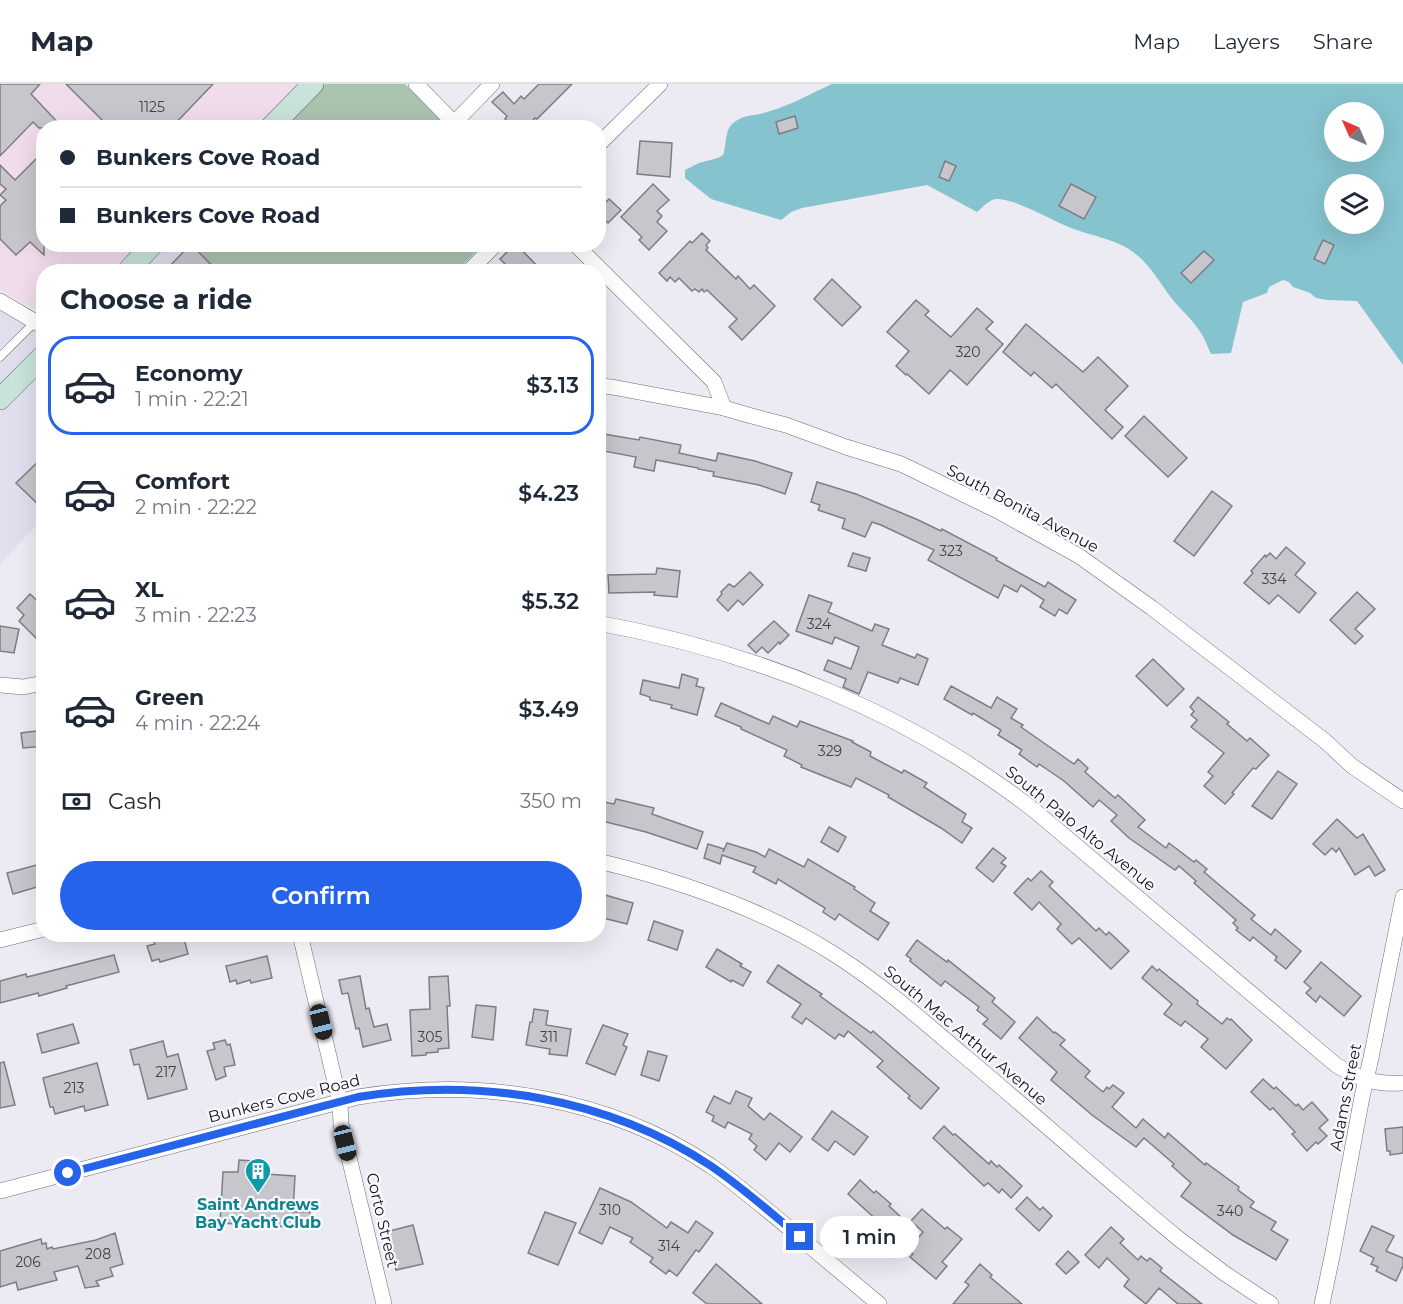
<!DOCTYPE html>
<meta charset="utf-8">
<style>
body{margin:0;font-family:Montserrat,sans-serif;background:#f6f6f7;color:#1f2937;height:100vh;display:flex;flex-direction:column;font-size:22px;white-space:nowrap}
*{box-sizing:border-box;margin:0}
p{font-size:20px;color:#747a83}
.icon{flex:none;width:33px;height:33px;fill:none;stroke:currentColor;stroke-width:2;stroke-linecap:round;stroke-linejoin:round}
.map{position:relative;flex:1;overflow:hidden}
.details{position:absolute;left:36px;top:180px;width:570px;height:678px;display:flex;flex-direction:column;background:#fff;border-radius:24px;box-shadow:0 6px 24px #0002}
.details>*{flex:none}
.guide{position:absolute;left:36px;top:36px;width:570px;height:132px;border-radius:24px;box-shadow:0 6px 24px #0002;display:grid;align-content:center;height:132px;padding:0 24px;background:#fff}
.needle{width:39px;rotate:315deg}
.fabs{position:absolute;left:1324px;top:18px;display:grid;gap:12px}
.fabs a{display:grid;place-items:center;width:60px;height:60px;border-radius:50%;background:#fff;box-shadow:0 6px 24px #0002;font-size:30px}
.end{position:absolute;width:27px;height:27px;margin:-14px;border:8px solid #2563eb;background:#fff;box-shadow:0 0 0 3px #fff}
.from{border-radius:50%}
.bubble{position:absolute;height:42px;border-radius:21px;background:#fff;box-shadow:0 6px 24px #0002;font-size:20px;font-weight:600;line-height:42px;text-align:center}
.car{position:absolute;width:18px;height:36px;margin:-18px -9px;border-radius:8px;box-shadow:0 0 4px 2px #0007;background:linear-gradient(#222 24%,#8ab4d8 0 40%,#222 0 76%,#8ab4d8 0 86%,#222 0)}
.guide b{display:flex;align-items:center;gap:21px;height:57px;font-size:22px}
.guide b+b{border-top:2px solid #e0e1e3}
.guide i{width:15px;height:15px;background:#1f2937}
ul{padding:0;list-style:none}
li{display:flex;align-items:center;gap:18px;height:99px;margin:0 12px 9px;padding:0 12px;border:3px solid transparent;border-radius:24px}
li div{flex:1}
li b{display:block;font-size:22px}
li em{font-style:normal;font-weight:600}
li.current{border-color:#2563eb}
li>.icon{width:54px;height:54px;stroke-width:1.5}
h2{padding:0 24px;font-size:27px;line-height:72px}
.pay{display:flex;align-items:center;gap:15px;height:66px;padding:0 24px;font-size:22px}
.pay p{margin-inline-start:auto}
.button{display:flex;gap:12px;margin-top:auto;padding:12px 24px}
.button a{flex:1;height:69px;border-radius:36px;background:#2563eb;color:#fff;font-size:24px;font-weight:600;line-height:69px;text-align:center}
header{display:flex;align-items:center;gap:36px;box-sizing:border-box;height:84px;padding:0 30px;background:#fff;border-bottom:2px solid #e0e1e3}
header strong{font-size:28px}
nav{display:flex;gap:33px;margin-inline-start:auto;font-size:21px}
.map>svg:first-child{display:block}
.built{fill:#e0dfee}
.education{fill:#f0dceb}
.green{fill:#aac3af}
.water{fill:#85c3ce;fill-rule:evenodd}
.building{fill:#c7c6cd;stroke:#7e7d84;stroke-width:1.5}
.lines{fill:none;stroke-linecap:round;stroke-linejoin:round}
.lane-casing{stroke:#6c6b72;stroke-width:9}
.street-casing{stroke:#6c6b72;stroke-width:16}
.secondary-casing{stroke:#6c6b72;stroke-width:22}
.lane{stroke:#fff;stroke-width:8}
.street{stroke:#fff;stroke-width:15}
.secondary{stroke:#c8e3da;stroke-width:21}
.route{stroke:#2563eb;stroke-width:8}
.labels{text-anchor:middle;stroke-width:4.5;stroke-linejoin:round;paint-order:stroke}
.number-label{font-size:14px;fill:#424246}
.street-label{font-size:16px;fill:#161619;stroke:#f9f9ff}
.culture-label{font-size:16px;font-weight:bold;fill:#0d838f;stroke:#f9f9ff}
</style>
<header>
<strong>Map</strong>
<nav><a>Map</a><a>Layers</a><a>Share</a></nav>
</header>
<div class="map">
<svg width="1403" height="1220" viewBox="0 0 1403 1220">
<rect width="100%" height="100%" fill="#ecebf3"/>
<g class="built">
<path d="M166,160L179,161L205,188H139Z"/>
<path d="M0,226L44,251L43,259L0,303Z"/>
<path d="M43,283V434L0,480V327Z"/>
</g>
<path class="education" d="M0,0H301L258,43L44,44V160L141,161L114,187L44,188L43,230L0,206Z"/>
<g class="green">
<path d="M325,0H405L448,43L282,44Z"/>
<path d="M179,161H483L455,188L205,187Z"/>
</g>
<path class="water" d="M832,0H1403V281L1357,217L1327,216L1316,214L1310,209L1293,203L1289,198L1283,196L1269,203L1267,209L1243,218L1231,269L1211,270C1207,261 1203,250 1196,242C1188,231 1177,222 1169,211C1159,197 1151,183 1138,172C1119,155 1094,153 1071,144C1051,136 1020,117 999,115C990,114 984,122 977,128L927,101L802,124L791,128L781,136L711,115L685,94V86L699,79L718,74L723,71C727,61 724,48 732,40C742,30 755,32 767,28C789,22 812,9 832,0ZM1335,28H1374V68H1335ZM1335,100H1374V140H1335Z"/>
<g class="building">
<path d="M0,0H40L31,10L63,44H39L33,38L0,72Z"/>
<path d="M66,0H213L171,44H110Z"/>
<path d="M539,0H572L537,35L535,34L526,44H513L505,35L507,32L492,18L503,8L514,20L521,12L524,15Z"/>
<path d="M795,32L798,44L779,50L776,38Z"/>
<path d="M640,57L672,59L670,93L637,90Z"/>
<path d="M44,67V171L30,158L16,171L0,155V122L6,116L0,111L6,105L0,100V81L15,96Z"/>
<path d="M945,77L956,82L949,97L939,93Z"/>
<path d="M653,100L669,116L657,127L662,132L657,138L667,147L649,166L639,156L642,153L621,133Z"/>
<path d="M1071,100L1096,113L1084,135L1059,122Z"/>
<path d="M598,111L606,118L609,115L621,126L608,139L598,130Z"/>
<path d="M702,149L710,157L706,161L708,164L706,166L736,195L738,192L750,205L754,201L775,222L742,256L729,243L737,235L707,206L704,208L702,205L699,208L695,205L692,207L679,194L675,198L670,193L667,197L659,189L690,157L692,159Z"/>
<path d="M1323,156L1334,161L1325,180L1314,175Z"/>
<path d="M191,160L218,188H164Z"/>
<path d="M515,160H516L543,188H513L500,175Z"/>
<path d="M1204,167L1214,176L1191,199L1181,189Z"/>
<path d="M832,195L861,223L842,242L814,215Z"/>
<path d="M916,216L929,227L925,231L951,253L977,224L993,238L986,245L1003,260L967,301L950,286L929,310L907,290L906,291L896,282L909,267L887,248Z"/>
<path d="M1026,240L1083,288L1098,273L1128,302L1105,326L1123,343L1112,355L1056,300L1052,304L1034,288L1031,292L1003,268Z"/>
<path d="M1144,332L1187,374L1168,393L1125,352Z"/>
<path d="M598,349L639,356L640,353L681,361L679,369L716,377L718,369L755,377L792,389L785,410L759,401L713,392L714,388L698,385V384L656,376L654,387L634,383L636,373L598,366Z"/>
<path d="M44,372V426L16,399Z"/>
<path d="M817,398L856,410L916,435L941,447L942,445L997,474L996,476L1045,503L1048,498L1076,516L1067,530L1059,525L1055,532L1040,523L1044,516L1021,501L1017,508L1004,501L998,514L928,476L934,466L881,441L872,438L865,453L842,444L845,435L818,426L820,421L811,418Z"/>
<path d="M1212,407L1232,422L1194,472L1174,457Z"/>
<path d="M1286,463L1305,479L1295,491L1316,509L1299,529L1278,511L1269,520L1244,499L1253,489L1251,487L1265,471L1266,473L1270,469L1276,475Z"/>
<path d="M853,469L870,474L866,487L848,482Z"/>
<path d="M657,484L680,487L677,513L654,511L655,508L609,509L608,491L656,490Z"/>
<path d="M750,488L763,501L743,521L738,516L728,527L717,516L722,510L721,508L729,500L734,503Z"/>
<path d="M1357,508L1375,525L1355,545L1363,552L1355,560L1330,536Z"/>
<path d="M30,510L44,523V562L19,537L24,531L17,524Z"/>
<path d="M809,511L832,519L828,528L842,534L872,547L875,540L889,545L882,561L915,574L917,570L928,575L918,601L900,594L898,599L868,588L859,610L843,603L846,595L824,586L828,576L851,585L859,563L835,553L832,560L796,547Z"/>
<path d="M774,537L789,551L780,560L779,558L768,569L762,563L756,569L748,561Z"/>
<path d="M0,542L19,545L14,569L0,567Z"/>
<path d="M1153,575L1184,605L1167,622L1136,592Z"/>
<path d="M682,590L698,595L696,602L704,604L697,631L671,624L672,621L650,616V613L640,610L643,596L679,604Z"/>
<path d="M951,602L991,624L997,613L1017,625L1011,634L1023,641L1021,643L1074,680L1078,675L1088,684L1085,688L1115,714L1118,711L1145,736L1138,743L1166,764L1169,759L1194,778L1196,776L1207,785L1204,788L1255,831L1251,835L1271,851L1275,845L1301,867L1286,885L1275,876L1277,873L1253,853L1250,857L1236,846L1238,844L1233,839L1236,836L1194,799L1196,797L1179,782L1175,786L1129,754L1111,737L1117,731L1099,716L1093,723L1064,697L1039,680L1037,683L1019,670L1022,666L998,651L1001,646L973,629L972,631L944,615Z"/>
<path d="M1198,613L1229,638L1227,640L1247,657L1250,654L1269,671L1256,685L1253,684L1232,709L1234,710L1225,720L1204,702L1213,692L1208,688L1224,669L1191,643L1197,636L1191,631L1194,627L1190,623Z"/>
<path d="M721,619L769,640L773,632L797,643L800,637L853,657L852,658L871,668L870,672L902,689L904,686L927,699L924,703L966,730L962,738L972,744L962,759L941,744L888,713L889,711L856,694L851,703L801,683L802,681L784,672L787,666L741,645V643L715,632Z"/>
<path d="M44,646V662L23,664L21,649Z"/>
<path d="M1278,687L1297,700L1272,735L1252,722Z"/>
<path d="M616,715L654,724L652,730L703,748L697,765L646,748L598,736V717L614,720Z"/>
<path d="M1337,735L1357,754L1363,750L1385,786L1375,792L1369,782L1355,791L1339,764L1336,768L1332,764L1325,771L1313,760Z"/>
<path d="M829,743L846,753L838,768L821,758Z"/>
<path d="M727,759L756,768L765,773L769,765L804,783L808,775L855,803L854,805L875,819L870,827L889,839L878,856L839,830L835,836L823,828L825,824L778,795L776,800L753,788L756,783L722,771L720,780L704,774L708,760L724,765L723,768Z"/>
<path d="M993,764L1006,774L1001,779L1006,782L993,798L976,784Z"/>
<path d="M44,779V801L13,810L7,789Z"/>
<path d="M1041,787L1053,798L1049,802L1096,847L1099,844L1106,851L1109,848L1129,867L1111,885L1079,854L1072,860L1057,845L1061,840L1039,818L1032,826L1014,809L1028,794L1031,797Z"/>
<path d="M605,811L633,819L627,840L599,833Z"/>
<path d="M654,837L683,847L677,866L648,856Z"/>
<path d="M167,850H183L188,870L160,878L159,875L152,877L147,862L155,860L153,855Z"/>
<path d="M917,856L947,878L948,876L995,914L992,918L1015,938L1001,955L983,940L988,935L977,926L979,923L945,897L941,902L910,877L911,875L906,871Z"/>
<path d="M717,865L742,880L740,882L751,888L743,902L732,896L731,898L706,883Z"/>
<path d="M114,871L119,888L66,902L67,904L39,912L38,909L0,919V897L26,890L27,893Z"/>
<path d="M267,872L272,894L251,899L250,896L237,900L236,896L230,898L226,882Z"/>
<path d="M1321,878L1361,912L1344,932L1320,912L1316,918L1306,909L1311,904L1304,898Z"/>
<path d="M778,881L822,910L820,912L871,949L873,947L939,1004L921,1025L908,1014L910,1012L877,983L883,977L848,947L844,953L839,950L835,955L806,934L802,940L792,933L801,920L767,898Z"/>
<path d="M1152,882L1157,887L1159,885L1198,917L1197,920L1222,940L1227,934L1230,936L1231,935L1252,956L1226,985L1201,963L1208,955L1185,937L1181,942L1164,930L1172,920L1142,894Z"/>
<path d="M360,892L366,925L369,924L374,943L387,940L391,956L363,963L359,944L356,945L348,909L342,910L339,896Z"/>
<path d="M448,892L450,922H447L449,964L438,965V968L426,969V971L412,972L410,926L430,925L429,893Z"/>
<path d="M476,921L496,923L493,956L472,953Z"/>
<path d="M534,925L548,927L546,941L571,945L567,972L549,970L550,965L526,961L530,938H532Z"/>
<path d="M1037,933L1054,949L1055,948L1065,956L1060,961L1090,987L1085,993L1103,1008L1107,1003L1109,1005L1113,1001L1124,1009L1112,1023L1136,1044L1143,1035L1165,1054L1168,1049L1205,1081L1206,1079L1239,1103L1238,1106L1254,1118L1250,1123L1276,1138L1271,1146L1288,1156L1276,1176L1233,1151L1181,1112L1191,1099L1172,1082L1174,1080L1144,1054L1136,1063L1092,1031L1051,996L1057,988L1019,954Z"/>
<path d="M73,940L79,959L42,969L37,950Z"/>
<path d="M603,941L628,950L623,961L627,963L615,991L586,979Z"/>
<path d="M225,956L227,961L230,960L235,981L224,983L226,992L216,996L207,967L215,965L213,959Z"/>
<path d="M163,957L167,973L178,970L187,1005L148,1015L139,980L134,981L130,966Z"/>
<path d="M648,967L667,972L659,997L641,991Z"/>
<path d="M4,978L15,1021L0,1024V979Z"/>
<path d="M97,979L108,1021L85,1027L84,1022L55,1030L53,1023H50L43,994Z"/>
<path d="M1263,995L1274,1005L1276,1003L1296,1022L1298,1020L1303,1026L1312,1018L1328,1036L1319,1044L1327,1052L1318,1060L1316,1058L1307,1067L1292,1050L1295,1048L1273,1024L1270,1026L1251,1008Z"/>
<path d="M736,1007L752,1014L748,1022L764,1036L770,1029L802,1053L790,1068L779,1059L766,1076L754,1066L757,1062L749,1055L752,1050L728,1038L725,1044L712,1037L714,1032L706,1028L714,1012L730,1020Z"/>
<path d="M832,1027L868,1053L854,1071L835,1057L828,1067L812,1055Z"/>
<path d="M944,1042L953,1051L955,1050L989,1080L991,1077L997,1083L999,1081L1022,1102L1011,1114L1002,1105L999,1109L988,1099L984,1102L933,1054Z"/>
<path d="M1403,1043V1069L1390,1071V1067H1387L1385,1045Z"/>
<path d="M239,1076L253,1077L252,1089L295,1092L293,1128H310L309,1144L220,1139L223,1088H238Z"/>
<path d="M860,1096L874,1109L876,1107L891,1120L889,1122L902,1134L890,1148L848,1110Z"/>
<path d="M600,1104L631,1118L667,1144L671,1138L688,1149L696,1137L713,1149L699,1168L696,1166L677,1192L669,1186L666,1190L650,1178L653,1174L630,1158L633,1154L610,1143L602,1160L579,1149Z"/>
<path d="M1027,1113L1040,1126L1043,1123L1052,1132L1039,1147L1016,1125Z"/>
<path d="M922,1125L945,1145L947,1143L962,1155L942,1178L947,1182L936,1195L910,1173L913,1170L910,1168L916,1162L913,1160L923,1148L911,1137Z"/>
<path d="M545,1128L576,1139L558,1181L528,1169Z"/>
<path d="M413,1141L423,1180L396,1186L386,1148Z"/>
<path d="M1372,1142L1394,1152L1386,1167L1403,1174V1182L1396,1197L1376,1187L1378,1183L1371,1180L1374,1174L1360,1167Z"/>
<path d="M1111,1143L1124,1155L1120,1159L1138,1176L1141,1172L1147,1177L1150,1174L1162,1184L1160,1187L1202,1220H1178L1159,1204L1146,1220L1124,1202L1129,1195L1107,1174L1099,1184L1085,1171Z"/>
<path d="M115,1149L123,1180L110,1184L113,1192L96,1197L99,1202L85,1204L78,1182L54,1188L57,1196L18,1206L16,1198L0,1203V1167L41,1155L42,1160L46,1159L47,1165L52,1163L53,1165L96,1156Z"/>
<path d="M1068,1167L1079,1178L1066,1190L1056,1180Z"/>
<path d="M716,1180L762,1220H707L693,1209Z"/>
<path d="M980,1180L992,1191L990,1193L1022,1220H953L969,1201L965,1198Z"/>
</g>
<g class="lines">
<g class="lane-casing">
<path id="lane" d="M0,273L35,238"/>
</g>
<g class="street-casing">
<g id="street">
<path d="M416,0L459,44"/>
<path d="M454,39L492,0"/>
<path d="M598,61L660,0"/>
<path d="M575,160L714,298L724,324"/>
<path d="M468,188L496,160"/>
<path d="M0,217L44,243"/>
<path d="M598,302L612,303L724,324L748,331L786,341L846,363L901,380L998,427L1079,472L1152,524L1325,657L1352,682L1403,717"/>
<path d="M598,539C756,568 908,628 1035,727L1336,981C1359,995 1376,1001 1403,999"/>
<path d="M0,601L23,603L44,599"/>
<path d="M598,777C681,797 766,826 837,872C882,901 922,936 962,970C1035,1031 1106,1095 1179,1155L1224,1189L1271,1220"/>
<path d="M300,850L335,998L340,1018L341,1040L384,1220"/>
<path d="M0,856L44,845"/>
<path d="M0,1107L358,1013C479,993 608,1013 711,1082C738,1101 763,1123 789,1144C819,1170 849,1195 879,1220"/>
<path d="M1322,1220L1333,1168L1362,1013L1371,974L1403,813"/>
</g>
</g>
<g class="secondary-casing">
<g id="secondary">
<path d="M270,44L313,0"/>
<path d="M127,188L153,160"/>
<path d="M0,315L44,271"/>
</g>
</g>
<use href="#lane" class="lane"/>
<use href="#street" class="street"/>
<use href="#secondary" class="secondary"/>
</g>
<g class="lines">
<path class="route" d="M68,1089L358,1013C479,993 608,1014 711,1082C742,1103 771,1129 800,1153"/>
</g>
<defs>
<g id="building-pin" transform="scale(1.35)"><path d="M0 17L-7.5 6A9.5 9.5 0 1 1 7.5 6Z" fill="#0f9aa8" stroke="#f9f9ff"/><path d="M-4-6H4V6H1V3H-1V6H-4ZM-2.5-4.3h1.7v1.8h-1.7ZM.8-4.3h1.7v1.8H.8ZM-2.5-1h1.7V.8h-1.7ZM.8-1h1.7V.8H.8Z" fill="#fff"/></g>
</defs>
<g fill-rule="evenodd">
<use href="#building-pin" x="258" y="1087"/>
</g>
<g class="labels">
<g class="number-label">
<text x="152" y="28">1125</text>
<text x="968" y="273">320</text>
<text x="951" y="472">323</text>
<text x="1274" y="500">334</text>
<text x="819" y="545">324</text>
<text x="830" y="672">329</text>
<text x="430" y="958">305</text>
<text x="549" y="958">311</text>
<text x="166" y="993">217</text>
<text x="74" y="1009">213</text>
<text x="610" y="1131">310</text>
<text x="1230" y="1132">340</text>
<text x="669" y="1167">314</text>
<text x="98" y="1175">208</text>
<text x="28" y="1183">206</text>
</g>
<g class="street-label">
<text transform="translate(1023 424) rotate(28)" y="6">South Bonita Avenue</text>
<text transform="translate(1081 744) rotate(39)" y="6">South Palo Alto Avenue</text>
<text transform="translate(966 951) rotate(40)" y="6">South Mac Arthur Avenue</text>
<text transform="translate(1345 1013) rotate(-79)" y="6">Adams Street</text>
<text transform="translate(284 1014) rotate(-14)" y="6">Bunkers Cove Road</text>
<text transform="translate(383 1136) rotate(77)" y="6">Corto Street</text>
</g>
<g class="culture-label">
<text x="258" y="1126">Saint Andrews<tspan x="258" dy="18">Bay Yacht Club</tspan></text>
</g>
</g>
</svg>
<div class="fabs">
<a><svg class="needle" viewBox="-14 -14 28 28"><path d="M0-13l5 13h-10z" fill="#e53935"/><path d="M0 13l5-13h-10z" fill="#747a83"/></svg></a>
<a><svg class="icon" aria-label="layers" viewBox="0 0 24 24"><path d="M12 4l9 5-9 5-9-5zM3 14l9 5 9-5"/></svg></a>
</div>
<i class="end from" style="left:68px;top:1089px"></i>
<i class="end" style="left:800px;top:1153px"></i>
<div class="bubble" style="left:820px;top:1132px;width:99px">1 min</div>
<i class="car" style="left:321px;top:938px;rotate:166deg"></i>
<i class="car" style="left:345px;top:1059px;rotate:166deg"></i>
<div class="guide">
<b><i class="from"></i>Bunkers Cove Road</b>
<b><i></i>Bunkers Cove Road</b>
</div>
<section class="details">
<h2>Choose a ride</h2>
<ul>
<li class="current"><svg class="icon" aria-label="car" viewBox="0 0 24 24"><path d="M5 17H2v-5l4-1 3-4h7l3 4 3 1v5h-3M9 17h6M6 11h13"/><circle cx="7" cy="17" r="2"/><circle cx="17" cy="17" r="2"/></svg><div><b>Economy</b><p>1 min · 22:21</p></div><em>$3.13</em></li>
<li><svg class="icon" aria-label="car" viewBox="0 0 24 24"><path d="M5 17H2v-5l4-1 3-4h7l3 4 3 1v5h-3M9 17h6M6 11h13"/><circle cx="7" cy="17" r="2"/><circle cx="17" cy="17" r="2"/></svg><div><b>Comfort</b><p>2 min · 22:22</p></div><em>$4.23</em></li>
<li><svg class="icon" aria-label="car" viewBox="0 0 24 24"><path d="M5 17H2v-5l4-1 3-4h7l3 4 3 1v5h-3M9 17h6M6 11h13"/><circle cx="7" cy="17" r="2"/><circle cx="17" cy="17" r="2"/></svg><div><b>XL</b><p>3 min · 22:23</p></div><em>$5.32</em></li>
<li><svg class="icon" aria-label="car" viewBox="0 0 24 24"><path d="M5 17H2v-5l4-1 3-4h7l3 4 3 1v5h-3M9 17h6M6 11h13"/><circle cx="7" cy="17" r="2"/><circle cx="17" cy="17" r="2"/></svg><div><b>Green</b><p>4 min · 22:24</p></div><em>$3.49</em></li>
</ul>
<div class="pay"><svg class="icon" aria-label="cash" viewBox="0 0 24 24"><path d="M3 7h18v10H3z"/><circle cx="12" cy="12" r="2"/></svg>Cash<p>350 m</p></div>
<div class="button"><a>Confirm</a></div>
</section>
</div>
